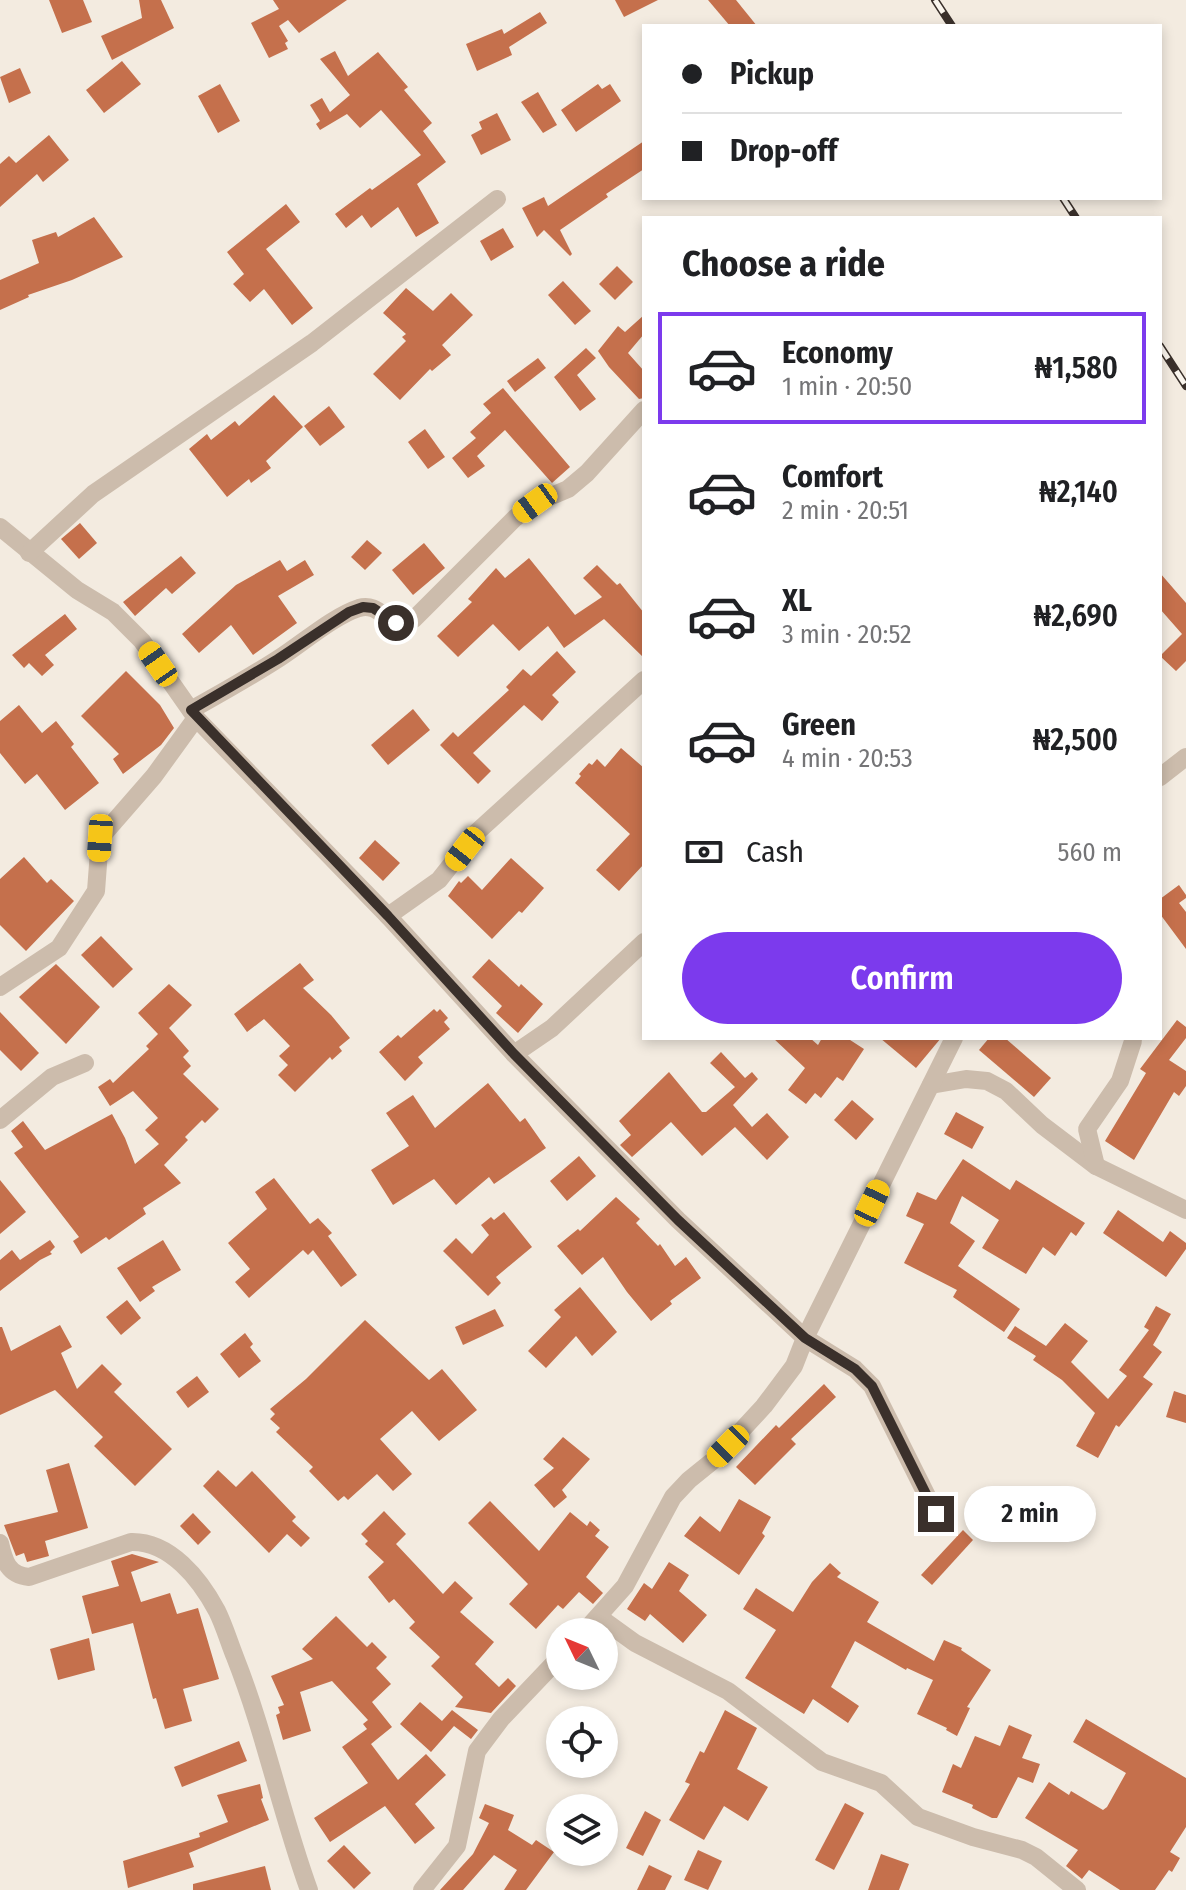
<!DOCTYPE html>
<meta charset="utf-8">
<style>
body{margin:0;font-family:"Fira Sans Condensed",sans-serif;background:#f6f6f6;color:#202124;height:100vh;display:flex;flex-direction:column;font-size:30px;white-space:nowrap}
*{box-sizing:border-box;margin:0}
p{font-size:26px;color:#757577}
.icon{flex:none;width:44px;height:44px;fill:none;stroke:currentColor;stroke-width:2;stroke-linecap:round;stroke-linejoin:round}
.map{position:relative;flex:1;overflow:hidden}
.side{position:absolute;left:642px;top:216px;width:520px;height:824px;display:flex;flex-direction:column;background:#fff;border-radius:0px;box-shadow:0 4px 12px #0003}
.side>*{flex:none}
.guide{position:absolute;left:642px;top:24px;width:520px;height:176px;border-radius:0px;box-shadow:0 4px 12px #0003;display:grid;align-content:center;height:176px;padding:0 40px;background:#fff}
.needle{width:52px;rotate:313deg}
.buttons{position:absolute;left:546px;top:1618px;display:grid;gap:16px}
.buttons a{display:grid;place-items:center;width:72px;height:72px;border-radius:50%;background:#fff;box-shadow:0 4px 12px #0003;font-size:40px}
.end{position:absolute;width:36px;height:36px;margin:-18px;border:10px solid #3a302b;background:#fff;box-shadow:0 0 0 4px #fff}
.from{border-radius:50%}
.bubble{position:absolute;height:56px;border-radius:28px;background:#fff;box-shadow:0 4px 12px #0003;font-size:26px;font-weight:600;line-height:56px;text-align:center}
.car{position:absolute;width:24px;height:48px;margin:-24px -12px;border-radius:10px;box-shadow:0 0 6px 2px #0007;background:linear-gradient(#f5c518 24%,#345 0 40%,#f5c518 0 76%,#345 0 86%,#f5c518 0)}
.guide b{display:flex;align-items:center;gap:28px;height:76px;font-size:30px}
.guide b+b{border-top:2px solid #e0e0e0}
.guide i{width:20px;height:20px;background:#202124}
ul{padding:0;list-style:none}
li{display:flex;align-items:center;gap:24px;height:112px;margin:0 16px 12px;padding:0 24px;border:4px solid transparent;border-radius:0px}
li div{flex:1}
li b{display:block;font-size:30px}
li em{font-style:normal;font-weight:600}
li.current{border-color:#7c3aed}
li>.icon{width:72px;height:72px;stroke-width:1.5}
h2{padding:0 40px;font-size:36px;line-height:96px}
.pay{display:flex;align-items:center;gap:20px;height:88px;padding:0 40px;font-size:30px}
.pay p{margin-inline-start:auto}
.button{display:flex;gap:16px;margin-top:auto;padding:16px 40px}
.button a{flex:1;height:92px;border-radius:48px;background:#7c3aed;color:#fff;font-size:32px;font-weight:600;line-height:92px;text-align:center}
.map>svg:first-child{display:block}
.building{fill:#c5704c}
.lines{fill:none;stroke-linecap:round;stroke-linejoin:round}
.street{stroke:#ccbcac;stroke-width:18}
.rail-casing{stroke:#3a302b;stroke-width:8}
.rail{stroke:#faf5ed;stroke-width:5;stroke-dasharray:15;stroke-linecap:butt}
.route{stroke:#3a302b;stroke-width:10}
</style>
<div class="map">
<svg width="1186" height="1890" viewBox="0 0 1186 1890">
<rect width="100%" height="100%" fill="#f3ebe0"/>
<g class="building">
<path d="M49,0H83L92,22L62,33Z"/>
<path d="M139,0H161L174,28L112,60L101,36L142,18Z"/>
<path d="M273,0H347L299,33L288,20L279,26L288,41L285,43L288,49L269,58L251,23L279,9Z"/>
<path d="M615,0H658L624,17Z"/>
<path d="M708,0H736L757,26H730Z"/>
<path d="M540,12L547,23L509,47L512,55L477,71L466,44L502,29L504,34Z"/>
<path d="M335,51L348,76L378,52L408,87L404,90L432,123L423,131L446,162L417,184L439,223L416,237L398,207L371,228L362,215L346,228L335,214L370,188L372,190L421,155L381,110L360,128L347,114L320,130L316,124L320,121L310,105L322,98L330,112L350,95L320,59Z"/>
<path d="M122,61L141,84L104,113L86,90Z"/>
<path d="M20,68L31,93L9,103L0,77Z"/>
<path d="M220,84L240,121L218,133L198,96Z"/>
<path d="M598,84L602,89L610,84L621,101L576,132L561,110Z"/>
<path d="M538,92L557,125L543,133L521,102Z"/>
<path d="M497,113L511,140L481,155L471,135L482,129L479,122Z"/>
<path d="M49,135L69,160L43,182L37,174L0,207V164L9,156L16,163Z"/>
<path d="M644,141V169L606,194L608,197L560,230L572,254L570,256L544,230L537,237L522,208L544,197L548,206Z"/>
<path d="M286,204L300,222L266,249L313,308L292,325L264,289L250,302L233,284L244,274L227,252Z"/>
<path d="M94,217L123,257L72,280L28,295L29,297L0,310V280L39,263L32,240L56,232L58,237Z"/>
<path d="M503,228L514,247L491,261L480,241Z"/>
<path d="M617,266L633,282L615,300L599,284Z"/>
<path d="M563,281L591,311L575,325L548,295Z"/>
<path d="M406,288L433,311L451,293L473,315L442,345L451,355L432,371L430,369L400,400L373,374L406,341L402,337L406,334L383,313Z"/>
<path d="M644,315V334L628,353L644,371V398L639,399L609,367L598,351L618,326L625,332Z"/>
<path d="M586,348L596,358L577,375L596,399L580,411L554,377Z"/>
<path d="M538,358L546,368L515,392L507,381Z"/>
<path d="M503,388L570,467L552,483L505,430L477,456L485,466L468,478L452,458L476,438L470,432L491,413L483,404Z"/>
<path d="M274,395L303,427L266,461L271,468L251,483L249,479L227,497L189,449L207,434L211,440L235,421L239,426Z"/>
<path d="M329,406L345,427L320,446L304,426Z"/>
<path d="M425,429L445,457L428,469L408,442Z"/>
<path d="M80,523L97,543L79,559L61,539Z"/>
<path d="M367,540L382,553L365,570L351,557Z"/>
<path d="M424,543L445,568L413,595L392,570Z"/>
<path d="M181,556L196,573L172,594L166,588L135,616L123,602Z"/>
<path d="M529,558L575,615L602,597L583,578L597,565L617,585L620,583L644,613V658L604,619L564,648L548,626L519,651L493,624L458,657L437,636L472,602L468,599L496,568L505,578Z"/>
<path d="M280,560L287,571L305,560L314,575L278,596L297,623L253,655L231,625L199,653L182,634L236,585Z"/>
<path d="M1160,573L1186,603V661L1176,671L1160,656L1182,634L1160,609Z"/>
<path d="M65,614L77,629L45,655L54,665L42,676L29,663L24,668L12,655Z"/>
<path d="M557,651L576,672L552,695L559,702L542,721L524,705L473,753L491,771L478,784L440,745L453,732L458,737L509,690L506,687L523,669L531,676Z"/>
<path d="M126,671L160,705L174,728L161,745L123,774L113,759L119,754L81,716Z"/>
<path d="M19,705L42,733L56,721L74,744L71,747L99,783L65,810L37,774L25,784L0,753V721Z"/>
<path d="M413,709L430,730L388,765L371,745Z"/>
<path d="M621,748L644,768V864L619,891L596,870L630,834L575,783L581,776L579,774L589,763L592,765L597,759L605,767Z"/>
<path d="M375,840L400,863L383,881L359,858Z"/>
<path d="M24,857L47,883L51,879L74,901L26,951L0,925V879Z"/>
<path d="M511,858L544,888L522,913L519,911L492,939L448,896L459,881L461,883L468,876L482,890Z"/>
<path d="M1179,885L1186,895V898L1179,903L1186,912V949L1160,914V899Z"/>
<path d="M101,936L133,969L113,988L81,955Z"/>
<path d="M489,959L519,987L521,984L543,1004L518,1033L496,1013L502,1006L472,977Z"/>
<path d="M300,963L314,980L303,988L331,1015L350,1038L339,1047L342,1051L332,1060L330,1057L295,1092L278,1075L288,1065L279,1056L290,1046L264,1019L247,1032L234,1014Z"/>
<path d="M56,964L100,1007L66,1044L19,997Z"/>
<path d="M169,984L192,1005L169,1028L189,1051L183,1057L191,1066L183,1074L219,1109L205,1123L202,1120L185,1137L188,1140L164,1165L181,1183L143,1208L146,1214L109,1240L106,1237L81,1254L73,1241L79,1237L14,1153L23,1147L11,1131L23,1121L45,1150L112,1114L125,1138L135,1164L159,1144L145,1130L158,1118L133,1091L110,1106L98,1087L110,1079L113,1083L149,1049L146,1046L158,1034L138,1013Z"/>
<path d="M434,1009L437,1012L440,1009L448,1018L444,1022L450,1029L418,1057L423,1063L405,1081L379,1052L398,1035L401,1038Z"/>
<path d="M0,1012L39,1053L21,1071L0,1050Z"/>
<path d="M1177,1020L1186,1027V1038L1169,1060L1186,1071V1086L1179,1096L1174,1092L1134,1160L1105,1141L1146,1073L1140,1069Z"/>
<path d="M773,1038H810L818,1045L822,1038H847L864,1049L843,1081L837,1077L821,1098L815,1093L806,1104L788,1090L805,1068Z"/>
<path d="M880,1038H941L916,1068Z"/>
<path d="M989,1038H1005L1051,1078L1034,1097L979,1050Z"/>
<path d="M721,1052L745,1078L752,1072L758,1079L733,1105L752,1127L767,1113L789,1137L767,1160L735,1127L702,1156L671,1122L632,1157L620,1145L631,1135L619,1121L669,1072L702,1112H706L735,1087L710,1063Z"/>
<path d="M488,1083L520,1122L525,1118L546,1148L494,1184L489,1177L456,1205L434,1179L393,1205L371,1170L409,1146L386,1113L413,1095L435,1128Z"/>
<path d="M852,1100L874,1119L856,1140L834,1120Z"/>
<path d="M956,1112L984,1127L972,1149L944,1134Z"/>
<path d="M579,1156L596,1176L567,1201L550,1181Z"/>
<path d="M963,1159L1010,1190L1016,1180L1085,1223L1076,1236L1071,1232L1055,1256L1043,1247L1026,1274L982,1248L999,1220L962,1196L950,1223L975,1241L958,1266L1020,1309L1004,1332L953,1297L957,1290L904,1263L924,1224L906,1216L917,1192L936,1200Z"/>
<path d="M274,1178L310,1224L318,1218L332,1233L328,1236L357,1275L341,1287L313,1250L308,1255L303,1250L249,1298L235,1282L250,1269L228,1243L267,1209L255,1192Z"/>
<path d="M0,1180L26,1212L0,1234Z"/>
<path d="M616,1197L640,1219L636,1223L658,1246L660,1244L675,1266L686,1257L701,1278L670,1301L672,1304L651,1321L627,1292L603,1257L582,1275L557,1246L578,1229L580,1231Z"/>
<path d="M1118,1210L1163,1242L1170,1231L1186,1243V1249L1166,1277L1103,1233Z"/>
<path d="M504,1212L532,1247L496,1277L501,1283L488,1296L443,1251L456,1238L472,1254L489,1235L481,1225L491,1217L494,1220Z"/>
<path d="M50,1240L55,1247L50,1252L52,1254L40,1260L0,1291V1260L12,1250L20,1260Z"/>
<path d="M163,1240L181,1270L152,1287L155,1291L140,1302L117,1268Z"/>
<path d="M580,1287L617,1332L592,1356L576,1336L546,1368L528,1351L561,1317L554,1310Z"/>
<path d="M127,1300L141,1318L121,1335L106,1317Z"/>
<path d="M1156,1306L1171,1314L1153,1345L1162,1352L1143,1377L1153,1384L1119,1427L1116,1425L1098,1458L1076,1446L1095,1413L1062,1380L1033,1360L1036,1356L1007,1338L1015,1326L1046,1346L1065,1323L1088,1341L1071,1362L1108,1399L1127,1376L1119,1370L1149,1330L1144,1327Z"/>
<path d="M495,1309L504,1326L463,1345L455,1327Z"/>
<path d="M365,1320L429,1380L442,1369L477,1410L439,1441L412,1411L380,1439L412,1474L393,1491L377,1474L348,1500L344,1496L338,1501L309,1471L313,1467L276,1432L280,1428L270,1419L275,1414L270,1409L306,1379Z"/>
<path d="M60,1325L72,1347L61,1353L77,1389L102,1364L122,1384L114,1392L172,1449L135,1486L94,1446L103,1437L55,1390L0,1415V1327H2L11,1351Z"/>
<path d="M245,1333L253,1344L250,1347L261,1361L239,1378L220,1354Z"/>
<path d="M197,1376L209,1392L188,1408L176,1392Z"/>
<path d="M824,1384L836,1397L791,1439L796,1444L755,1485L736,1467L776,1425L779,1428Z"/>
<path d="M1174,1391L1186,1395V1423L1166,1417Z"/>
<path d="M563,1437L590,1459L562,1490L567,1497L554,1508L534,1485L554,1468L543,1459Z"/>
<path d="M69,1463L88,1528L45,1541L49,1556L27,1562L24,1553L16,1556L4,1525L58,1512L46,1470Z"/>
<path d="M218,1470L236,1487L252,1471L296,1517L292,1521L310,1538L301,1547L287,1534L269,1553L203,1486Z"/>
<path d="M739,1499L771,1517L762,1533L765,1536L739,1575L684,1536L700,1516L720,1532Z"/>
<path d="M490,1501L539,1551L570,1512L587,1526L590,1521L600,1530L595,1536L609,1547L586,1577L603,1593L593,1604L579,1592L563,1609L558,1605L536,1629L509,1604L528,1584L468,1523Z"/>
<path d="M384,1511L406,1534L396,1544L443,1594L455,1581L473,1598L460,1612L494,1642L475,1664L499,1687L508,1678L516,1686L491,1713L455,1707L463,1697L431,1666L440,1657L409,1628L415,1622L394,1599L389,1603L368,1577L384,1562L365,1544L368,1541L361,1534Z"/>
<path d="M193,1513L211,1532L198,1545L180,1526Z"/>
<path d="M963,1530L973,1540L932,1585L921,1575Z"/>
<path d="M132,1554L159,1562L131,1572L141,1602L170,1593L177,1614L198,1608L219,1679L183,1689L192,1721L165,1729L156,1698L153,1699L133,1623L92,1634L82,1596L119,1586L111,1561Z"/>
<path d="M669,1562L689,1575L679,1591L707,1615L683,1643L650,1614L645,1621L627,1609L644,1583L652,1589Z"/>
<path d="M830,1563L841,1573L837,1577L879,1602L867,1622L934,1661L944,1640L962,1648L961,1650L991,1670L967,1707L970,1708L957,1736L946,1730L947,1728L917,1714L933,1680L907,1668L906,1670L855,1641L831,1687L859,1706L848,1723L813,1699L804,1714L745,1678L776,1630L743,1609L756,1588L793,1612L812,1582Z"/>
<path d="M336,1616L367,1647L372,1642L387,1657L376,1668L391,1684L372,1702L392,1727L371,1744L398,1780L426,1754L446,1775L415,1804L435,1828L415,1844L385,1806L330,1842L314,1818L368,1783L342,1747L367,1729L363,1724L368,1720L332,1681L300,1692L311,1731L283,1740L276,1715L280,1713L278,1707L284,1705L271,1676L313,1659L302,1649Z"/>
<path d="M89,1638L95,1670L58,1680L50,1649Z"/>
<path d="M420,1702L442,1721L452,1710L478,1730L471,1739L454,1726L431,1752L400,1724Z"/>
<path d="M725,1710L757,1728L737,1769L768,1787L748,1821L724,1806L704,1840L669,1820L690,1784L685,1782L700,1751L704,1753Z"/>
<path d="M1086,1719L1186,1778V1827L1170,1852L1180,1858L1172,1872L1169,1870L1155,1890H1120L1089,1870L1082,1879L1066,1866L1078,1850L1025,1818L1049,1782L1069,1795L1071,1791L1103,1810L1107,1807L1126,1773L1073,1742Z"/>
<path d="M1009,1725L1032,1735L1022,1758L1040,1764L1033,1783L1018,1777L997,1818H992L972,1808L973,1805L942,1792L953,1764L961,1768L975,1736L1000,1746Z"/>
<path d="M239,1741L247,1761L182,1787L174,1767Z"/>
<path d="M260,1784L263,1798L261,1799L269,1820L189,1853L194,1867L128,1888L123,1861L200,1837L199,1833L228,1822L217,1795Z"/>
<path d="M845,1803L864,1813L834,1870L815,1860Z"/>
<path d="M485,1804L514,1815L508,1830L532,1845L536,1840L554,1852L526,1890H504L517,1870L494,1855L463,1890H440L473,1854L489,1823L479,1818Z"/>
<path d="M645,1811L661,1820L643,1856L626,1848Z"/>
<path d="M344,1845L371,1873L354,1889L327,1861Z"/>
<path d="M698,1850L722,1861L708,1890L684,1880Z"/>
<path d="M881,1854L909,1864L899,1890H868Z"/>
<path d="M649,1865L672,1876L665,1890H637Z"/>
<path d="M265,1866L271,1890H193V1884Z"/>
</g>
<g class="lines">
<g class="street">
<path d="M0,527L77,590L113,612L142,641L196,718L388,916L514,1054L678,1220L805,1338L855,1369L872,1386L936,1514"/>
<path d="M29,553L93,494L312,343L497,199"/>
<path d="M191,710C221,693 252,676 281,657C304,642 334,616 359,608C383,601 388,634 414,619L515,518L535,503L568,489L587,473L644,410"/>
<path d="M1160,777L1186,757"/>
<path d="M388,916L439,880L477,832L644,680"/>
<path d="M0,987L59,948L96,891L100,838L154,776L196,718"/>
<path d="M514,1054L552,1028L644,942"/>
<path d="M931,1085L966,1079L987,1081L1006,1091L1042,1125L1096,1166L1186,1210"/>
<path d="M0,1120L52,1077L85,1063"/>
<path d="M1096,1166L1087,1129L1120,1081L1133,1041"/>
<path d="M0,1543C4,1561 8,1575 29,1577L131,1542C170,1541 200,1579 217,1611C224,1625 229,1642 235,1657C265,1733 281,1813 309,1890"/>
<path d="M599,1617L635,1643L728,1691L822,1762L881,1783L918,1817L973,1837L1022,1850L1036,1857L1077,1890"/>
<path d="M584,1632L625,1586L673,1497L689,1480L715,1459L764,1406L794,1366L805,1338L954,1038"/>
<path d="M422,1890L457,1846L477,1751L501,1719L560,1657"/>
</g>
<g class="rail-casing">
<g id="rail">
<path d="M935,0L952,26"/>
<path d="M1063,198L1076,218"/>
<path d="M1160,346L1186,386"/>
</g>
</g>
<use href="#rail" class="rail"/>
</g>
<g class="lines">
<path class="route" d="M396,623L373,608L363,607L349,612L278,659L191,710L388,916L514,1054L678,1220L805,1338L855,1369L872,1386L936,1514"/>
</g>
</svg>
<div class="buttons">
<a><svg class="needle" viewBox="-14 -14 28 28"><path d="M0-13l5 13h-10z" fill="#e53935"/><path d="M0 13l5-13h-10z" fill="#757577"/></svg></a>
<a><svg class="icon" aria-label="locate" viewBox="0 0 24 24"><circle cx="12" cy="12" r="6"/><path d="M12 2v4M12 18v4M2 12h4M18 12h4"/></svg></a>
<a><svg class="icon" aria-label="layers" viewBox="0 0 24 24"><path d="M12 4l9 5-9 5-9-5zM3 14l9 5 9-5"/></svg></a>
</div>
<i class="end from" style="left:396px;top:623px"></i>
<i class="end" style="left:936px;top:1514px"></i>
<div class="bubble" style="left:964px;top:1486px;width:132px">2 min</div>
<i class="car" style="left:535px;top:503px;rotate:234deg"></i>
<i class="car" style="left:158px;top:664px;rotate:325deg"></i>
<i class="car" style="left:100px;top:838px;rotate:184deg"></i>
<i class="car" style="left:465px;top:849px;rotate:218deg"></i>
<i class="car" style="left:872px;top:1203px;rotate:25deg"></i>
<i class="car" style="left:728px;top:1446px;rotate:225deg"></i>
<div class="guide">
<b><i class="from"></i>Pickup</b>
<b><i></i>Drop-off</b>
</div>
<section class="side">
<h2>Choose a ride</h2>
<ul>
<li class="current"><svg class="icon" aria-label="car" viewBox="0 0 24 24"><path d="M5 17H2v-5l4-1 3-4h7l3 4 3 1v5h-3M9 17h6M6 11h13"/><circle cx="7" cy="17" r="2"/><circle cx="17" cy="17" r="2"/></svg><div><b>Economy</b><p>1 min · 20:50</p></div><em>₦1,580</em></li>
<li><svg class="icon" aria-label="car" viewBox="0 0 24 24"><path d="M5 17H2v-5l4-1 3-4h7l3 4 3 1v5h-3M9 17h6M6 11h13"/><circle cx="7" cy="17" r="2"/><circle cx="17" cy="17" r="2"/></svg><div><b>Comfort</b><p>2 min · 20:51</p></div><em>₦2,140</em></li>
<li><svg class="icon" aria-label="car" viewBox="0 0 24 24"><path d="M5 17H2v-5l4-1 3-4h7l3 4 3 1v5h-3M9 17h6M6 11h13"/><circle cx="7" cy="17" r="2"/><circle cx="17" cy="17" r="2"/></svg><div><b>XL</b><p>3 min · 20:52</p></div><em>₦2,690</em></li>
<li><svg class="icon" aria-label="car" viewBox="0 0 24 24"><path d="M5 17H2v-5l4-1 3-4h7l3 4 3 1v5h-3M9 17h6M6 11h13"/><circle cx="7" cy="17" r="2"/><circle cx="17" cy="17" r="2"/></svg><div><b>Green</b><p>4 min · 20:53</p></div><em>₦2,500</em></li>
</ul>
<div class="pay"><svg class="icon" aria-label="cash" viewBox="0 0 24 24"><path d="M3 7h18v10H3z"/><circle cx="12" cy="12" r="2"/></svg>Cash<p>560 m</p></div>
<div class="button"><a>Confirm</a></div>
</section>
</div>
